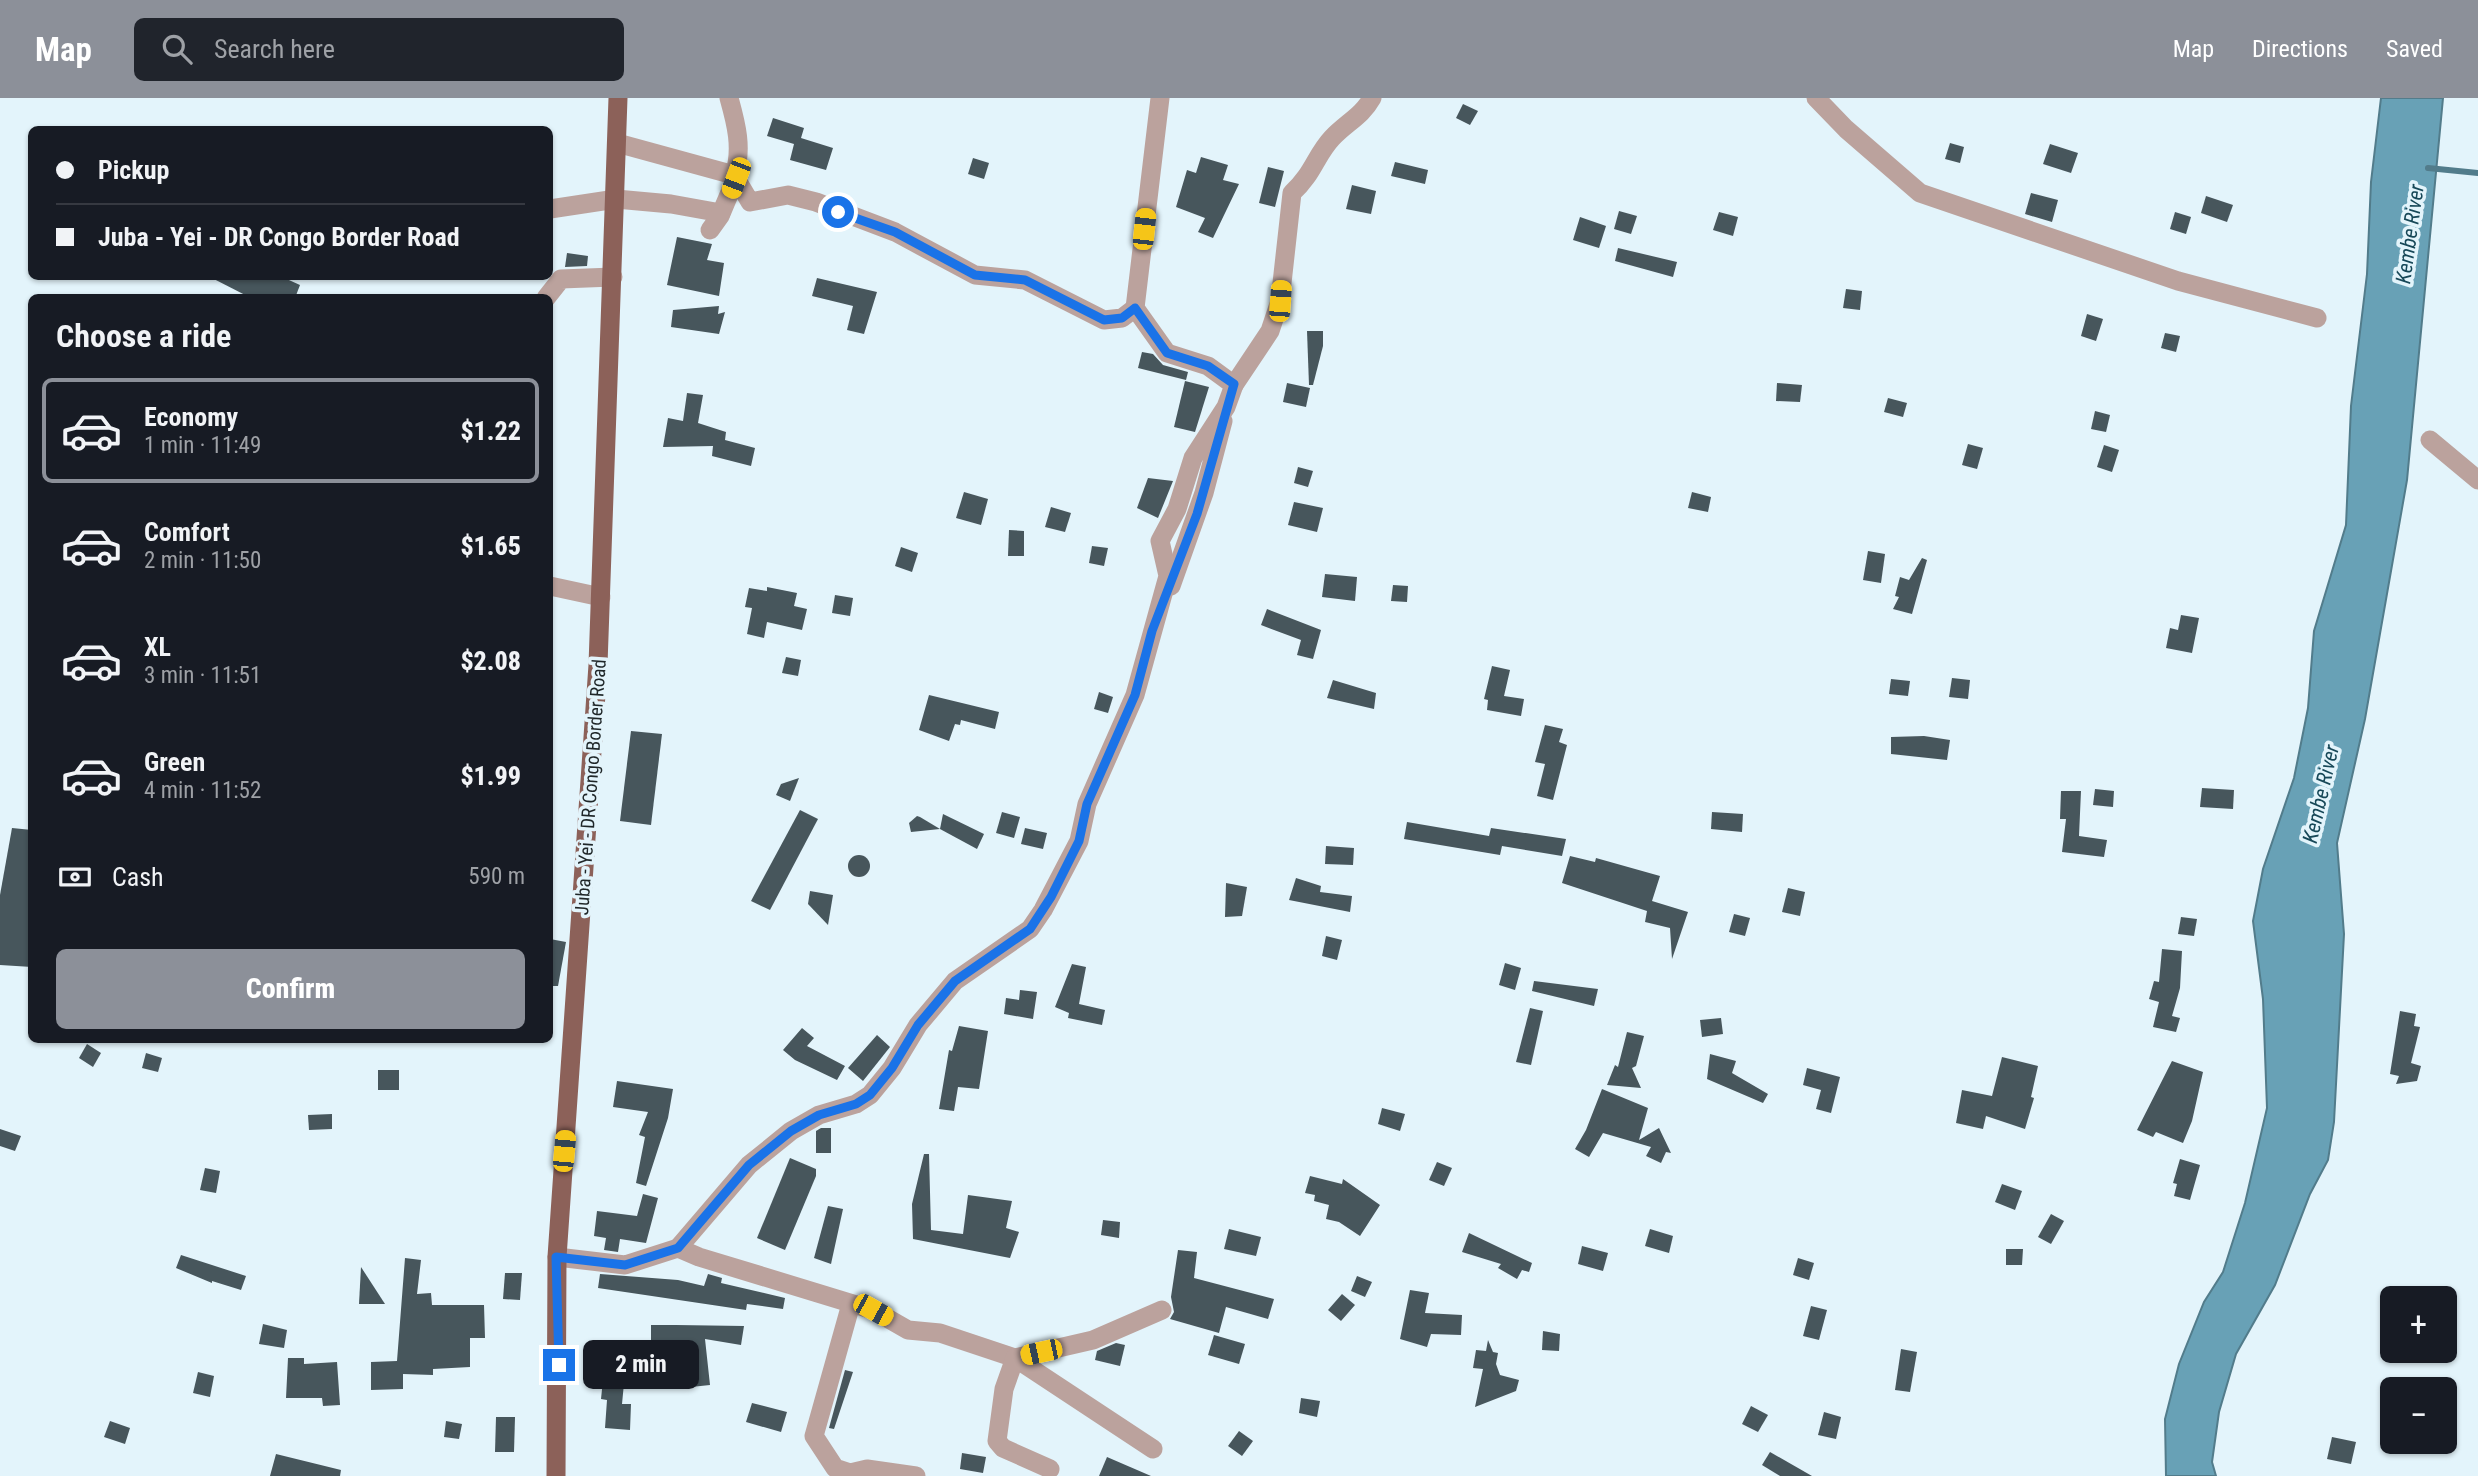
<!DOCTYPE html>
<meta charset="utf-8">
<style>
body{margin:0;font-family:"Roboto Condensed",sans-serif;background:#20242c;color:#f1f3f6;height:100vh;display:flex;flex-direction:column;font-size:26px;white-space:nowrap}
*{box-sizing:border-box;margin:0}
p{font-size:23px;color:#9ea1a6}
.icon{flex:none;width:38px;height:38px;fill:none;stroke:currentColor;stroke-width:2;stroke-linecap:round;stroke-linejoin:round}
.map{position:relative;flex:1;overflow:hidden}
.side{position:absolute;left:28px;top:196px;width:525px;height:749px;display:flex;flex-direction:column;background:#171b24;border-radius:10px;box-shadow:0 2px 5px #0004}
.side>*{flex:none}
.banner{position:absolute;left:28px;top:28px;width:525px;height:154px;border-radius:10px;box-shadow:0 2px 5px #0004;display:grid;align-content:center;height:154px;padding:0 28px;background:#171b24}
.buttons{position:absolute;left:2380px;top:1188px;display:grid;gap:14px}
.buttons a{display:grid;place-items:center;width:77px;height:77px;border-radius:10px;background:#171b24;box-shadow:0 2px 5px #0004;font-size:35px}
.end{position:absolute;width:32px;height:32px;margin:-16px;border:9px solid #1a73e8;background:#fff;box-shadow:0 0 0 4px #fff}
.from{border-radius:50%}
.bubble{position:absolute;height:49px;border-radius:10px;background:#171b24;box-shadow:0 2px 5px #0004;font-size:23px;font-weight:800;line-height:49px;text-align:center}
.car{position:absolute;width:21px;height:42px;margin:-21px -10px;border-radius:9px;box-shadow:0 0 5px 2px #0007;background:linear-gradient(#f5c518 24%,#345 0 40%,#f5c518 0 76%,#345 0 86%,#f5c518 0)}
.banner b{display:flex;align-items:center;gap:24px;height:66px;font-size:26px}
.banner b+b{border-top:2px solid #363941}
.banner i{width:18px;height:18px;background:#f1f3f6}
ul{padding:0;list-style:none}
li{display:flex;align-items:center;gap:21px;height:105px;margin:0 14px 10px;padding:0 14px;border:4px solid transparent;border-radius:10px}
li div{flex:1}
li b{display:block;font-size:26px}
li em{font-style:normal;font-weight:800}
li.selected{border-color:#8c9099}
li>.icon{width:63px;height:63px;stroke-width:1.5}
h2{padding:0 28px;font-size:32px;line-height:84px}
.pay{display:flex;align-items:center;gap:18px;height:77px;padding:0 28px;font-size:26px}
.pay p{margin-inline-start:auto}
.cta{display:flex;gap:14px;margin-top:auto;padding:14px 28px}
.cta a{flex:1;height:80px;border-radius:10px;background:#8c9099;color:#fff;font-size:28px;font-weight:800;line-height:80px;text-align:center}
header{display:flex;align-items:center;gap:42px;box-sizing:border-box;height:98px;padding:0 35px;background:#8c9099;color:#fff}
header strong{font-size:33px}
nav{display:flex;gap:38px;margin-inline-start:auto;font-size:24px}
.search{width:490px;height:63px;background:#20242c;display:flex;align-items:center;gap:18px;box-sizing:border-box;padding:0 24px;border-radius:10px;color:#9ea1a6;font-size:26px}
.map>svg:first-child{display:block}
.water{fill:#68a1b6;stroke:#527c8b;stroke-width:2}
.lines{fill:none;stroke-linecap:round;stroke-linejoin:round}
.stream{stroke:#527c8b;stroke-width:6}
.building{fill:#47565c}
.minor{stroke:#bba29d;stroke-width:19}
.primary{stroke:#8c6159;stroke-width:19}
.route{stroke:#1a73e8;stroke-width:9}
.labels{text-anchor:middle;stroke-width:7;stroke-linejoin:round;paint-order:stroke}
.street-label{font-size:19px;fill:#1f2628;stroke:#e3f4fb}
.water-label{font-size:21px;font-style:italic;fill:#174858;stroke:#e3f4fb}
</style>
<header>
<strong>Map</strong>
<div class="search"><svg class="icon" aria-label="search" viewBox="0 0 24 24"><circle cx="10" cy="10" r="6"/><path d="M15 15l6 6"/></svg>Search here</div>
<nav><a>Map</a><a>Directions</a><a>Saved</a></nav>
</header>
<div class="map">
<svg width="2478" height="1378" viewBox="0 0 2478 1378">
<rect width="100%" height="100%" fill="#e3f4fb"/>
<path class="water" d="M2381,0H2443L2407,382L2365,621L2337,745L2344,836L2334,1024L2328,1062L2310,1096L2275,1187L2236,1256L2219,1314L2212,1364L2216,1378H2166L2165,1321L2179,1266L2204,1204L2223,1174L2245,1105L2267,1010L2263,901L2253,823L2263,771L2294,680L2308,610L2314,533L2346,427L2351,308L2367,176L2371,84Z"/>
<g class="lines">
<path class="stream" d="M2428,70L2478,75"/>
</g>
<g class="building">
<path d="M1463,6L1478,13L1470,27L1456,20Z"/>
<path d="M773,20L804,30L801,40L833,50L826,72L790,62L794,46L767,38Z"/>
<path d="M1950,45L1964,49L1960,65L1945,61Z"/>
<path d="M2050,46L2078,55L2071,75L2043,66Z"/>
<path d="M1201,59L1228,67L1223,82L1239,86L1213,140L1198,134L1205,120L1176,109L1187,72L1196,75Z"/>
<path d="M973,60L989,65L984,81L968,76Z"/>
<path d="M1395,64L1428,72L1425,86L1391,78Z"/>
<path d="M1268,69L1284,73L1275,109L1259,105Z"/>
<path d="M1352,87L1376,93L1371,116L1346,111Z"/>
<path d="M2031,95L2058,102L2052,124L2025,116Z"/>
<path d="M2206,98L2233,107L2227,124L2201,115Z"/>
<path d="M1619,113L1637,118L1631,136L1614,131Z"/>
<path d="M1719,114L1738,119L1733,138L1713,132Z"/>
<path d="M2175,114L2191,119L2186,136L2170,131Z"/>
<path d="M1580,119L1606,128L1599,150L1573,142Z"/>
<path d="M677,139L712,146L707,162L724,165L719,198L667,187Z"/>
<path d="M1618,150L1677,164L1673,179L1615,163Z"/>
<path d="M567,155L588,158L587,168L565,169Z"/>
<path d="M208,178H280L300,187L295,200H251Z"/>
<path d="M817,180L877,194L864,236L847,232L853,208L812,198Z"/>
<path d="M1846,191L1862,193L1860,212L1843,210Z"/>
<path d="M719,208L718,216L725,214L719,236L671,229L673,212Z"/>
<path d="M2087,216L2103,221L2096,243L2081,238Z"/>
<path d="M1307,233H1323V248L1313,287H1309Z"/>
<path d="M2165,235L2180,238L2176,254L2161,250Z"/>
<path d="M1142,254L1153,256L1163,267L1188,274L1186,282L1138,270Z"/>
<path d="M1185,283L1209,289L1195,334L1174,329Z"/>
<path d="M1287,285L1310,290L1306,309L1283,304Z"/>
<path d="M1777,285L1802,287L1800,304L1776,303Z"/>
<path d="M687,295L703,297L698,325L726,334L725,342L755,350L751,368L712,358L713,348L663,349L668,320L683,323Z"/>
<path d="M1888,300L1907,305L1903,319L1884,314Z"/>
<path d="M2095,313L2110,317L2106,334L2091,331Z"/>
<path d="M1968,346L1983,350L1977,371L1962,367Z"/>
<path d="M2104,347L2119,352L2112,374L2097,369Z"/>
<path d="M1298,369L1313,373L1308,389L1294,385Z"/>
<path d="M1148,380L1173,383L1158,420L1137,410Z"/>
<path d="M964,394L988,401L981,427L956,420Z"/>
<path d="M1692,394L1711,399L1708,414L1688,410Z"/>
<path d="M1294,404L1323,410L1317,434L1288,427Z"/>
<path d="M1051,409L1071,415L1065,434L1045,429Z"/>
<path d="M1009,432L1024,433V458H1008Z"/>
<path d="M1092,448L1108,450L1104,468L1089,465Z"/>
<path d="M901,449L918,455L912,474L895,468Z"/>
<path d="M1868,453L1885,456L1881,485L1863,482Z"/>
<path d="M1922,460L1927,462L1912,516L1893,511L1899,499L1895,498L1900,479L1909,482Z"/>
<path d="M1325,476L1357,479L1355,503L1322,499Z"/>
<path d="M1393,487L1408,488L1407,504L1391,503Z"/>
<path d="M767,489L797,495L794,508L807,511L802,532L767,524L764,540L747,536L752,510L745,509L749,490L767,493Z"/>
<path d="M835,497L853,500L850,518L832,515Z"/>
<path d="M1267,511L1321,532L1313,561L1297,557L1301,542L1261,527Z"/>
<path d="M2181,517L2199,520L2192,555L2166,550L2170,530L2178,532Z"/>
<path d="M786,559L801,562L798,578L782,575Z"/>
<path d="M1492,568L1510,572L1504,598L1524,601L1521,618L1487,612L1488,602L1484,601Z"/>
<path d="M1952,580L1970,582L1968,601L1949,599Z"/>
<path d="M1891,581L1910,583L1908,598L1889,596Z"/>
<path d="M1333,582L1376,595L1374,611L1327,600Z"/>
<path d="M1099,594L1113,599L1108,615L1094,611Z"/>
<path d="M929,597L999,614L995,631L961,622L960,627L955,626L949,643L919,632Z"/>
<path d="M1545,627L1563,631L1559,644L1567,647L1553,702L1537,698L1545,666L1535,664Z"/>
<path d="M631,633L662,636L651,727L620,723Z"/>
<path d="M1924,638L1950,642L1947,662L1891,656V639Z"/>
<path d="M799,680L790,703L776,697L781,686Z"/>
<path d="M2202,690L2234,692L2233,711L2200,709Z"/>
<path d="M2095,691L2114,693L2113,709L2093,707Z"/>
<path d="M2061,693H2081L2079,738L2107,742L2104,759L2062,754L2066,721H2060Z"/>
<path d="M800,712L818,721L770,812L751,803Z"/>
<path d="M1002,714L1020,719L1014,740L996,735Z"/>
<path d="M1712,714L1743,716L1742,734L1711,731Z"/>
<path d="M943,716L984,736L977,751L940,731Z"/>
<path d="M917,718L920,719L940,731L911,734L909,725Z"/>
<path d="M1407,724L1489,738L1491,730L1566,741L1562,758L1502,748L1500,757L1404,741Z"/>
<path d="M12,730L32,732V869L0,867V797Z"/>
<path d="M1025,730L1047,735L1043,751L1021,746Z"/>
<path d="M1326,748L1354,750L1353,767L1325,766Z"/>
<circle cx="859" cy="768" r="11"/>
<path d="M1570,758L1595,764L1596,760L1660,778L1652,803L1688,814L1672,861L1670,830L1645,824L1647,813L1562,785Z"/>
<path d="M1296,780L1321,788L1320,794L1352,798L1350,814L1289,802Z"/>
<path d="M1226,785L1247,789L1242,818L1225,819Z"/>
<path d="M1788,790L1805,794L1800,818L1782,814Z"/>
<path d="M810,793L833,797L828,827L808,806Z"/>
<path d="M1734,816L1750,820L1745,838L1729,834Z"/>
<path d="M2181,819L2197,821L2194,838L2178,836Z"/>
<path d="M1326,838L1342,842L1337,862L1322,858Z"/>
<path d="M550,841L566,844L558,888H550Z"/>
<path d="M2162,851L2182,853L2180,890L2172,918L2180,920L2176,934L2153,929L2159,904L2149,901L2154,883L2159,884Z"/>
<path d="M1505,865L1521,870L1515,892L1499,887Z"/>
<path d="M1072,866L1086,869L1079,906L1105,912L1102,927L1068,920L1069,915L1055,909Z"/>
<path d="M1534,883L1598,891L1594,908L1532,893Z"/>
<path d="M1020,892L1037,894L1033,921L1004,916L1006,900L1019,902Z"/>
<path d="M1530,910L1543,913L1531,967L1516,964Z"/>
<path d="M2400,913L2416,916L2414,928L2420,929L2411,965L2421,968L2417,983L2396,986L2399,978L2390,976Z"/>
<path d="M1721,920L1723,936L1702,939L1700,922Z"/>
<path d="M959,928L988,933L979,991L958,989L954,1013L939,1011L949,952L952,953Z"/>
<path d="M802,930L814,940L807,948L845,968L837,982L795,962L783,952Z"/>
<path d="M1627,934L1644,938L1636,968L1632,970L1641,990L1607,987L1615,967L1618,969Z"/>
<path d="M877,937L890,949L863,983L848,970Z"/>
<path d="M87,946L101,955L93,969L79,960Z"/>
<path d="M146,955L162,960L158,974L142,970Z"/>
<path d="M1710,956L1736,963L1732,975L1768,996L1763,1005L1707,981Z"/>
<path d="M2002,959L2038,968L2031,999L2034,1000L2025,1031L1986,1018L1983,1031L1956,1025L1962,992L1992,998Z"/>
<path d="M2172,963L2203,974L2192,1023L2183,1045L2156,1034L2153,1039L2137,1032Z"/>
<path d="M1807,970L1840,979L1831,1015L1816,1011L1821,992L1803,987Z"/>
<rect x="378" y="972" width="21" height="20"/>
<path d="M617,983L673,991L668,1020L646,1088L636,1085L645,1039L639,1037L648,1014L613,1009Z"/>
<path d="M1602,991L1648,1010L1639,1042L1659,1030L1671,1055L1666,1054L1661,1065L1646,1058L1651,1049L1603,1035L1589,1059L1575,1051L1586,1032Z"/>
<path d="M1382,1010L1405,1016L1400,1033L1378,1026Z"/>
<path d="M332,1016V1031L309,1032L308,1017Z"/>
<path d="M821,1030H831V1055H816V1033Z"/>
<path d="M0,1031L21,1038L15,1053L0,1048Z"/>
<path d="M924,1056H929L931,1132L963,1136L968,1097L1012,1103L1006,1130L1019,1134L1010,1160L913,1141L912,1106Z"/>
<path d="M790,1060L816,1071V1078L785,1152L757,1140Z"/>
<path d="M2180,1061L2200,1067L2190,1102L2174,1098L2177,1086L2173,1085Z"/>
<path d="M1437,1064L1452,1070L1444,1088L1429,1082Z"/>
<path d="M205,1070L220,1073L216,1095L200,1092Z"/>
<path d="M1310,1078L1342,1086L1343,1081L1380,1107L1360,1138L1339,1124L1326,1121L1329,1107L1314,1103L1315,1097L1305,1095Z"/>
<path d="M2002,1086L2022,1093L2015,1112L1995,1104Z"/>
<path d="M643,1096L658,1100L646,1145L620,1141L618,1154L604,1152L606,1140L594,1138L597,1113L637,1118Z"/>
<path d="M828,1108L843,1111L831,1166L814,1160Z"/>
<path d="M2051,1116L2064,1123L2051,1146L2038,1139Z"/>
<path d="M1103,1122L1120,1124L1119,1140L1101,1137Z"/>
<path d="M1229,1131L1261,1139L1256,1158L1224,1151Z"/>
<path d="M1650,1131L1673,1138L1669,1155L1645,1148Z"/>
<path d="M1469,1135L1532,1165L1529,1174L1522,1172L1517,1181L1498,1170L1501,1166L1462,1154Z"/>
<path d="M1582,1148L1608,1155L1603,1173L1578,1166Z"/>
<path d="M2006,1151H2023L2022,1167H2006Z"/>
<path d="M1178,1152L1197,1154L1194,1180L1274,1201L1268,1221L1226,1209L1219,1235L1170,1221L1174,1214L1171,1199Z"/>
<path d="M181,1157L246,1178L241,1192L212,1183V1185L176,1170Z"/>
<path d="M405,1160L421,1162L417,1196L431,1195L432,1207H484L485,1240H470V1269L433,1271V1277L403,1276V1291L371,1292V1264L397,1263Z"/>
<path d="M1798,1160L1814,1165L1809,1182L1793,1177Z"/>
<path d="M361,1169L385,1206H359Z"/>
<path d="M505,1175H522L520,1202L503,1201Z"/>
<path d="M600,1176L678,1182L704,1188L708,1176L722,1180L721,1185L785,1200L783,1211L747,1206L746,1212L598,1190Z"/>
<path d="M1357,1178L1372,1184L1365,1199L1351,1193Z"/>
<path d="M1410,1192L1429,1195L1425,1215L1462,1217L1461,1237L1431,1236L1427,1249L1400,1241Z"/>
<path d="M1342,1196L1355,1207L1341,1223L1328,1212Z"/>
<path d="M1811,1208L1827,1212L1819,1242L1803,1238Z"/>
<path d="M263,1226L287,1232L284,1250L259,1246Z"/>
<path d="M651,1227H676L744,1228L741,1247L705,1241L710,1287L691,1289L686,1244L651,1242Z"/>
<path d="M1543,1233L1560,1236L1559,1253L1542,1252Z"/>
<path d="M1214,1237L1245,1246L1239,1266L1208,1257Z"/>
<path d="M1488,1242L1493,1254L1498,1255L1496,1266L1500,1277L1519,1282L1516,1293L1475,1309L1483,1271L1473,1270L1476,1252L1486,1253Z"/>
<path d="M1116,1245L1125,1247L1120,1268L1095,1262L1097,1253Z"/>
<path d="M601,1250L627,1254L622,1306H631L630,1332L605,1330L607,1302L601,1301L604,1272L598,1271Z"/>
<path d="M1901,1251L1917,1254L1910,1294L1895,1292Z"/>
<path d="M288,1260H304V1266L337,1264L340,1307L323,1308L322,1300H286Z"/>
<path d="M845,1272L853,1274L834,1331L829,1330Z"/>
<path d="M198,1274L214,1278L210,1299L193,1295Z"/>
<path d="M1301,1300L1320,1303L1317,1319L1299,1315Z"/>
<path d="M752,1305L787,1314L781,1334L746,1324Z"/>
<path d="M1751,1308L1768,1317L1758,1334L1742,1326Z"/>
<path d="M1824,1314L1841,1319L1836,1341L1818,1337Z"/>
<path d="M496,1319H515L514,1354H495Z"/>
<path d="M110,1323L130,1330L125,1346L104,1339Z"/>
<path d="M446,1323L462,1326L459,1341L444,1339Z"/>
<path d="M1239,1333L1253,1343L1242,1358L1228,1348Z"/>
<path d="M2332,1339L2356,1344L2351,1366L2327,1361Z"/>
<path d="M1770,1354L1812,1378H1780L1762,1367Z"/>
<path d="M962,1355L986,1359L983,1375L960,1371Z"/>
<path d="M276,1356L341,1372L340,1378H270Z"/>
<path d="M1107,1359L1151,1378H1099Z"/>
</g>
<g class="lines">
<g class="minor">
<path d="M729,0C736,25 743,51 734,77L750,104L788,97L816,104L895,134L975,177L1025,182L1104,222L1122,220L1135,210"/>
<path d="M1816,0L1846,31L1920,95L2178,183L2317,220"/>
<path d="M617,45L734,77"/>
<path d="M550,111L616,101L671,106L721,115"/>
<path d="M710,132L720,118L736,80"/>
<path d="M546,200L561,181L613,179"/>
<path d="M1234,287L1270,233L1280,203L1292,95C1313,76 1316,57 1332,40C1346,25 1362,18 1372,0"/>
<path d="M2430,342L2478,382"/>
<path d="M550,488L601,499"/>
<path d="M1171,488L1204,395L1223,323"/>
<path d="M678,1150L749,1067L791,1033L819,1017L856,1006L870,997L892,970L918,927L955,883L1030,831L1043,812L1079,743L1087,706L1135,597L1168,478L1160,443L1177,411L1193,360L1226,309L1234,287L1208,268L1167,255L1135,210L1160,0"/>
<path d="M557,1159L625,1167L678,1150L699,1159L873,1212L908,1232L940,1235L1015,1260L1153,1351"/>
<path d="M851,1206L814,1338L835,1370L850,1375L867,1371L916,1378"/>
<path d="M1015,1260L1093,1242L1162,1212"/>
<path d="M1015,1260L1004,1291L997,1343L1003,1350L1050,1371"/>
</g>
<path class="primary" d="M556,1378L557,1159L598,567L618,0"/>
</g>
<g class="lines">
<path class="route" d="M559,1267L556,1159L625,1167L678,1150L749,1067L791,1033L819,1017L856,1006L870,997L892,970L918,927L955,883L1030,831L1051,799L1079,743L1087,706L1135,597L1152,533L1197,416L1234,286L1208,268L1167,255L1135,210L1122,220L1104,222L1025,182L975,177L895,134L838,114"/>
</g>
<g class="labels">
<g class="street-label">
<text transform="translate(590 689) rotate(-86)" y="7">Juba - Yei - DR Congo Border Road</text>
</g>
<g class="water-label">
<text transform="translate(2410 136) rotate(-82)" y="7">Kembe River</text>
<text transform="translate(2321 696) rotate(-77)" y="7">Kembe River</text>
</g>
</g>
</svg>
<div class="buttons">
<a>+</a>
<a>−</a>
</div>
<i class="end from" style="left:838px;top:114px"></i>
<i class="end" style="left:559px;top:1267px"></i>
<div class="bubble" style="left:583px;top:1242px;width:116px">2 min</div>
<i class="car" style="left:736px;top:80px;rotate:201deg"></i>
<i class="car" style="left:1144px;top:131px;rotate:6deg"></i>
<i class="car" style="left:1280px;top:203px;rotate:4deg"></i>
<i class="car" style="left:564px;top:1053px;rotate:5deg"></i>
<i class="car" style="left:873px;top:1212px;rotate:119deg"></i>
<i class="car" style="left:1041px;top:1254px;rotate:258deg"></i>
<div class="banner">
<b><i class="from"></i>Pickup</b>
<b><i></i>Juba - Yei - DR Congo Border Road</b>
</div>
<section class="side">
<h2>Choose a ride</h2>
<ul>
<li class="selected"><svg class="icon" aria-label="car" viewBox="0 0 24 24"><path d="M5 17H2v-5l4-1 3-4h7l3 4 3 1v5h-3M9 17h6M6 11h13"/><circle cx="7" cy="17" r="2"/><circle cx="17" cy="17" r="2"/></svg><div><b>Economy</b><p>1 min · 11:49</p></div><em>$1.22</em></li>
<li><svg class="icon" aria-label="car" viewBox="0 0 24 24"><path d="M5 17H2v-5l4-1 3-4h7l3 4 3 1v5h-3M9 17h6M6 11h13"/><circle cx="7" cy="17" r="2"/><circle cx="17" cy="17" r="2"/></svg><div><b>Comfort</b><p>2 min · 11:50</p></div><em>$1.65</em></li>
<li><svg class="icon" aria-label="car" viewBox="0 0 24 24"><path d="M5 17H2v-5l4-1 3-4h7l3 4 3 1v5h-3M9 17h6M6 11h13"/><circle cx="7" cy="17" r="2"/><circle cx="17" cy="17" r="2"/></svg><div><b>XL</b><p>3 min · 11:51</p></div><em>$2.08</em></li>
<li><svg class="icon" aria-label="car" viewBox="0 0 24 24"><path d="M5 17H2v-5l4-1 3-4h7l3 4 3 1v5h-3M9 17h6M6 11h13"/><circle cx="7" cy="17" r="2"/><circle cx="17" cy="17" r="2"/></svg><div><b>Green</b><p>4 min · 11:52</p></div><em>$1.99</em></li>
</ul>
<div class="pay"><svg class="icon" aria-label="cash" viewBox="0 0 24 24"><path d="M3 7h18v10H3z"/><circle cx="12" cy="12" r="2"/></svg>Cash<p>590 m</p></div>
<div class="cta"><a>Confirm</a></div>
</section>
</div>
